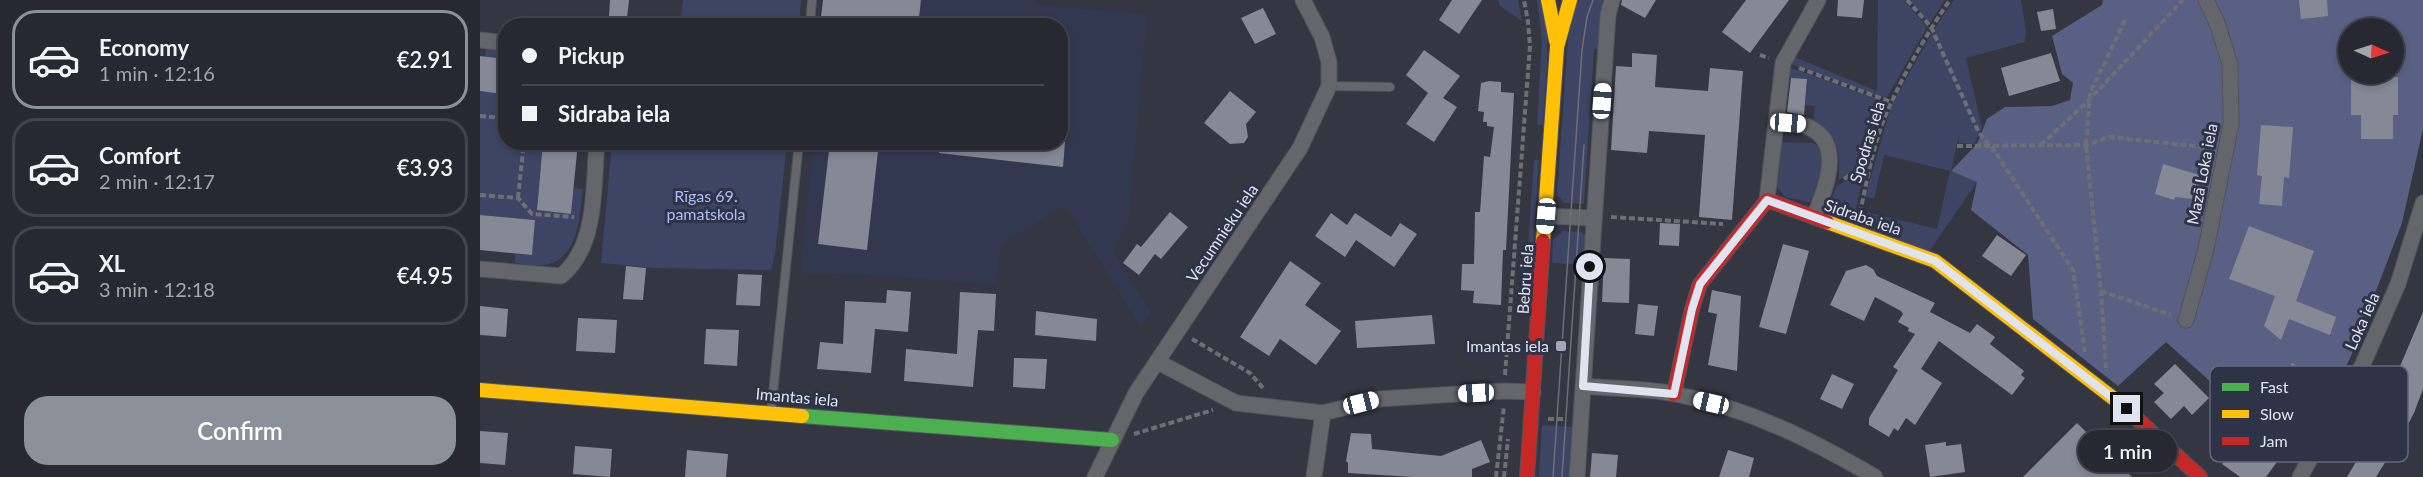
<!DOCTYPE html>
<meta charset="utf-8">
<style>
body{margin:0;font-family:Lato,sans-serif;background:#2f3039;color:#f1f3f6;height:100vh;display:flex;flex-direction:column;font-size:22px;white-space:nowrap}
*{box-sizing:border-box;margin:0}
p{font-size:20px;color:#a4a6ab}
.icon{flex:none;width:33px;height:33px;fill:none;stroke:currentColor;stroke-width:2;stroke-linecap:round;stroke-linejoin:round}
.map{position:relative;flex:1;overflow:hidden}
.panel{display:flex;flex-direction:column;background:#272831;width:480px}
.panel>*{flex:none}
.banner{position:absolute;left:18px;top:18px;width:570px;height:132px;border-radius:24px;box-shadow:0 3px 9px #0003,0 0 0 2px #43444d;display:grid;align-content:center;height:132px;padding:0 24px;background:#272831}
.needle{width:39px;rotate:93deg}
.controls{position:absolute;left:1858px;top:18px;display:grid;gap:12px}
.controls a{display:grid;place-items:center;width:66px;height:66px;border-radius:50%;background:#272831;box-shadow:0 3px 9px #0003,0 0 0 2px #43444d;font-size:30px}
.end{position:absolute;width:27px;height:27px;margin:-14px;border:8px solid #e0e4f1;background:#111;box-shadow:0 0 0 3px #111}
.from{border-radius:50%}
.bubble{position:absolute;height:42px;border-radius:21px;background:#272831;box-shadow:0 3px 9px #0003,0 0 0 2px #43444d;font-size:20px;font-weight:600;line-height:42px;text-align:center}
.car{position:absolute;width:18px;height:36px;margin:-18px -9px;border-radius:8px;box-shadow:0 0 4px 2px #0007;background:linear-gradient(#fff 24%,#345 0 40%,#fff 0 76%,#345 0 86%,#fff 0)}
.banner b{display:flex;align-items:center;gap:21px;height:57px;font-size:22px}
.banner b+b{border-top:2px solid #43444d}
.banner i{width:15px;height:15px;background:#f1f3f6}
ul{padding:10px 0 0;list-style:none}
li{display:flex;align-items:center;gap:18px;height:99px;margin:0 12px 9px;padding:0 12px;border:3px solid #43444d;border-radius:24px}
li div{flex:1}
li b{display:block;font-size:22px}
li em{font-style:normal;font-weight:600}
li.active{border-color:#8c9099}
li>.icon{width:54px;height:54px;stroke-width:1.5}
.action{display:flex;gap:12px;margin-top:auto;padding:12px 24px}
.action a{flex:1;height:69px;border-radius:24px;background:#8c9099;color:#fff;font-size:24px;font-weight:600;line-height:69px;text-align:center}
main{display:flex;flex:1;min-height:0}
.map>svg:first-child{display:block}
.built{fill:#333851}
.green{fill:#3e4464}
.forest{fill:#5a6083;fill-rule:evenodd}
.building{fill:#858895}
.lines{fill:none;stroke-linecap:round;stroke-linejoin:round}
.lane-casing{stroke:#50535c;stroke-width:10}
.street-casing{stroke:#50535c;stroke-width:17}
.fast-casing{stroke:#50535c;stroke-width:16}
.slow-casing{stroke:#50535c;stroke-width:16}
.jam-casing{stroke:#50535c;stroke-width:16}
.path{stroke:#6e6f75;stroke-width:4;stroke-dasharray:6 3;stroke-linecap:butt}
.lane{stroke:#64666b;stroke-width:8}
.street{stroke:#64666b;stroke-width:15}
.fast{stroke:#4caf50;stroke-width:14}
.slow{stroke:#ffc107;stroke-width:14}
.jam{stroke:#c62828;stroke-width:14}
.tram{stroke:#6e6f75;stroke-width:1.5}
.route{stroke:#e0e4f1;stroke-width:8}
.poi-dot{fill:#a4a7b3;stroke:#2e3347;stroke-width:2}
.labels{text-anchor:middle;stroke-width:6;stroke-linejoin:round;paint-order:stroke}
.street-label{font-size:16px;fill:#e0e4f1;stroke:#2e3347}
.park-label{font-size:16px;fill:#aebbfa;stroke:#2e3347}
.poi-label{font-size:16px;fill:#e0e4f1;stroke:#2e3347;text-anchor:end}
.key{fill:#2e3347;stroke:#63687a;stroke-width:1.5}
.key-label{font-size:16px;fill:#e0e4f1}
</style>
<main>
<section class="panel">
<ul>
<li class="active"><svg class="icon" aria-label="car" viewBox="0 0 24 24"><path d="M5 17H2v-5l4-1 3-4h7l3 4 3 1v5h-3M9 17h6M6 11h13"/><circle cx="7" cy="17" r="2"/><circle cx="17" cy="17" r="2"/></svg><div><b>Economy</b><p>1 min · 12:16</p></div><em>€2.91</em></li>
<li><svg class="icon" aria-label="car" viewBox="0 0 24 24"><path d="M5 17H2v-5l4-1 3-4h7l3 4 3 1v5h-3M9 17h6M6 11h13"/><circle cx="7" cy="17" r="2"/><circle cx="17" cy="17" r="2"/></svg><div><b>Comfort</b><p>2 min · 12:17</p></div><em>€3.93</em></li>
<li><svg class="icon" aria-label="car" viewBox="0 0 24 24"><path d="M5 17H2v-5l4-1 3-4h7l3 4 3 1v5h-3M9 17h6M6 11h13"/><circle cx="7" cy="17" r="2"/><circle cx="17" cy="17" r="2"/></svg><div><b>XL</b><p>3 min · 12:18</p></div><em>€4.95</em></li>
</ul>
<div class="action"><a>Confirm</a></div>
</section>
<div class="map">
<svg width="1943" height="477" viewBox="0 0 1943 477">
<rect width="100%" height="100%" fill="#343641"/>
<path class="built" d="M347,0H556V5L667,14L649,218L633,251L671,313L661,327L585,206L521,244L516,285L411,276L320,273L333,143L580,142V26L345,25Z"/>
<g class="green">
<path d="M203,0H321L319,25H200Z"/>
<path d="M1018,0H1038L1042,21L1020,6Z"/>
<path d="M1057,0H1062C1072,40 1065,84 1063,125H1057L1062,40Z"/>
<path d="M1096,0H1127L1120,49H1114L1104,204L1084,203L1077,194L1088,39Z"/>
<path d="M1398,0H1424L1447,27L1406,99L1309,63L1312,56L1397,91Z"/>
<path d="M1429,0H1465L1450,23Z"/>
<path d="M1474,0H1541L1546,31L1545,42L1486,58L1502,128L1494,144L1479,143V135L1471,171L1497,182L1448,253L1380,226L1382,211L1457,229L1470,171L1404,155L1394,199L1385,197L1412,103L1455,28Z"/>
<path d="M6,48L25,50L26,142L63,143L57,210L91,213L94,188L103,189C100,215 99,260 64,265C55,266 44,264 35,263V254L52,255L55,220L0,215V91L22,93L5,57Z"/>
<path d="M1308,67L1405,101L1385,164L1359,180C1360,156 1359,133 1333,124L1335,106L1325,105L1327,80L1309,78L1305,73Z"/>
<path d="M1299,142L1332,143L1342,146L1346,157L1333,203L1305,197L1296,185Z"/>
<path d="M132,143H307L295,254L291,270L174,268L121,263Z"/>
<path d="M1054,160H1059L1053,247L1048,246Z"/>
<path d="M1385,168L1373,223L1347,213L1356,187Z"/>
<path d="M1083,231L1101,232L1106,236L1105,265L1072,263L1073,240Z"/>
<path d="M1062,425L1094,427L1091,477H1059Z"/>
</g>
<path class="forest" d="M1623,0H1943V129L1922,223L1871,356L1828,444L1749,398L1686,342L1638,386L1553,319L1548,255L1491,210L1497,182L1471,171L1497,144L1507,119L1525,107L1572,106L1590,100L1593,83L1582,74L1572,36L1622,5ZM1869,28H1914V74H1869Z"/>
<g class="building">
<path d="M130,0H149L147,18L129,16Z"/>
<path d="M343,0H441L438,26H340Z"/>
<path d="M972,0H1002L979,34L959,20Z"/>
<path d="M1142,0H1176L1165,18L1141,5Z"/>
<path d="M1266,0H1309L1270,53L1242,32Z"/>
<path d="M1358,0H1384L1382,18L1357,16Z"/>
<path d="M1819,0H1847L1848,16L1821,19Z"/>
<path d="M783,8L796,34L775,44L761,18Z"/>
<path d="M1573,9L1576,29L1561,31L1557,12Z"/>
<path d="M944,50L980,76L963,98L977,107L954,142L926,124L948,93L926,75Z"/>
<path d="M1152,53L1177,55L1175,87L1228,91L1230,68L1263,71L1252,220L1219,217L1225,135L1169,131L1167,153L1131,150L1136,66L1152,67Z"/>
<path d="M1571,53L1580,81L1529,96L1521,68Z"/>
<path d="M0,56L25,59L22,94L0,91Z"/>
<path d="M1871,77H1918V115H1913V139H1881V115H1871Z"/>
<path d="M1311,78L1327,79L1324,115L1307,112Z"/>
<path d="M1009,81L1021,82V92L1034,93L1026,250H1023L1021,305L993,303L994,291L981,290L982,264H994L995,212H1000L1004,156L1010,157L1014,127L1007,126V122H1003L1004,112L998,111L1001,83Z"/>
<path d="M750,91L776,112L766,124L768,137L764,143L750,144L724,123Z"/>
<path d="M1781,125L1813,127L1809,178L1804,177L1802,206L1779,204L1782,176L1777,175Z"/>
<path d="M63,142H98L91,214L57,210Z"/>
<path d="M350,142H399L387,250L338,244Z"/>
<path d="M459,142H585L583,167L459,153Z"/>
<path d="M1683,164L1719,175L1712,199L1695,197L1694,200L1675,194Z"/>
<path d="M690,212L708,227L681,259L675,254L659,275L643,263L657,244L661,247Z"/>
<path d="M851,213L867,225L875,213L911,237L920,223L937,234L914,267L876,240L865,257L835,236Z"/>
<path d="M0,215L55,220L52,255L0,250Z"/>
<path d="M1180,223L1200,224L1199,246L1179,245Z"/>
<path d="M1769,226L1834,251L1816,301L1856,317L1850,335L1809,319L1801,340L1784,326L1795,296L1749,279Z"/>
<path d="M1517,235L1546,255L1531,276L1502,256Z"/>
<path d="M1303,244L1329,251L1306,334L1279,327Z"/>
<path d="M1124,258L1150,259L1149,303L1122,302Z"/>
<path d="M810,261L841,283L825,305L861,331L836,365L800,339L789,356L760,337Z"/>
<path d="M1386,265L1393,269L1397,276L1455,303L1450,312L1490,333L1497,324L1515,337L1510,344L1544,371L1541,375L1545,378L1532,395L1459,341L1441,369L1462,383L1435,425L1426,418L1418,431L1414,428L1409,437L1389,425V418L1418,370L1413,367L1435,334L1428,331L1429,328L1418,322L1423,314L1421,311L1395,297L1384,321L1350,305L1366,271Z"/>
<path d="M146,266L166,268L163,300L143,299Z"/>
<path d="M258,274L282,275L280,306L256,305Z"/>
<path d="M407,290L431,292L428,332L395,329L391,373L337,369L340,342L363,344L365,301L406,303Z"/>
<path d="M1232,290L1261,296L1257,371L1228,365L1237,314L1228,312Z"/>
<path d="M480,292L516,294L514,331L498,330L493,387L424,381L426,349L477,354Z"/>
<path d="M1158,304L1178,306L1174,336L1155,334Z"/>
<path d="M0,306L28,309L26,337L0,335Z"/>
<path d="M556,311L617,319L616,341L555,335Z"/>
<path d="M1943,312V389L1934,413L1908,462L1906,461L1896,477H1867L1896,428L1891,426L1917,379L1915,378Z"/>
<path d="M952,315L955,344L877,348L875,321Z"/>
<path d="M98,318L137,320L135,353L96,351Z"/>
<path d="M226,329L259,330L257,366L224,364Z"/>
<path d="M534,358L567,359L565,389L533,387Z"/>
<path d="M1812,363L1848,383L1833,409L1797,390Z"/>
<path d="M1695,364L1729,398L1712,415L1704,406L1691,419L1674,402L1684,393L1674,384Z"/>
<path d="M1352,374L1374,384L1362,409L1340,399Z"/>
<path d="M1752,412L1775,428L1769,437L1799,459L1786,477H1760L1742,464L1761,437L1743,424Z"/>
<path d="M1597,423L1652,477H1543Z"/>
<path d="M0,431L28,433L25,465L0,463Z"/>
<path d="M871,433L891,434L892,449L961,456L1001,440L1010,462L992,469V477H933L868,473V463L866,461Z"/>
<path d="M1466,442V446L1481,444L1485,472L1450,477L1445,445Z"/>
<path d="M95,446L132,449L130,477L93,474Z"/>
<path d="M207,450L248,454L246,477H205Z"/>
<path d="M1248,450L1274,458L1269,477H1239Z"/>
<path d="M1112,453L1138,455L1136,477H1110Z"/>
</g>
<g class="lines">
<g class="lane-casing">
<g id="lane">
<path d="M330,26L332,0"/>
<path d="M849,86L910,87"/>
<path d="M291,412L319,142"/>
</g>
</g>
<g class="street-casing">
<g id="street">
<path d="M0,40L26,43"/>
<path d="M1296,122C1303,122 1312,122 1320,124C1367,137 1347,185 1334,217"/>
<path d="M1287,200L1303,63L1338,0"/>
<path d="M1066,216L1113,218"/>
<path d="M0,269L81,276C118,246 113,186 117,142"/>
<path d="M1706,320L1726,249L1751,124L1750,64L1737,23L1726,0"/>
<path d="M678,362L756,403L843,413L899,399L1024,391L1053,392"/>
<path d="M1103,386C1133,389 1166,388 1195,394C1268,408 1332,440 1395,477"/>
<path d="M615,477L656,393L820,148L849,86V62L842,37L823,0"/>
<path d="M834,477L843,413"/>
<path d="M1097,477L1128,15L1132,0"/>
<path d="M1820,477L1882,366L1918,284L1943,203"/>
</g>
</g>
<g class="fast-casing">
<path id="fast" d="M322,416L632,440"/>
</g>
<g class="slow-casing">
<g id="slow">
<path d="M1068,0L1076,41"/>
<path d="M1347,222L1455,261L1642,405"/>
<path d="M1063,241L1077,47L1090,0"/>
<path d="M0,390L322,416"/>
</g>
</g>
<g class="jam-casing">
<g id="jam">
<path d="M1194,394L1212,309L1220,284L1287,200L1347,222"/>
<path d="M1642,405L1720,477"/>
<path d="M1047,477L1063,241"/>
</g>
</g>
<g class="path">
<path d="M1427,0L1451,27L1499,133L1511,146L1593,270L1605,352"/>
<path d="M1280,55L1289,58"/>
<path d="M1319,68L1411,102"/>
<path d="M0,116L26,118"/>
<path d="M226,142L305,150"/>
<path d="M1561,145L1609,100L1703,0"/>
<path d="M1477,146L1606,145L1630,137L1732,148"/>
<path d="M1364,179L1391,162"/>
<path d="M0,195L38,198L52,214L94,217"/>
<path d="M38,198L44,142"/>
<path d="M1380,213C1388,176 1395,135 1412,101C1428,66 1448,32 1470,0"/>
<path d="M1131,217L1243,224"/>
<path d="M1621,291L1691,315"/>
<path d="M712,339L770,373L784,389"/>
<path d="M1626,368L1621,291L1606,145L1610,93L1646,18"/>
<path d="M1025,375L1050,46L1048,22L1044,0"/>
<path d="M1068,419H1084"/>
<path d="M654,434L733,410"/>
<path d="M1016,477L1024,406"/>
<path d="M1024,477L1028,439"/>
</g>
<use href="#lane" class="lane"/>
<use href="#street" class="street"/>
<use href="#fast" class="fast"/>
<use href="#slow" class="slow"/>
<use href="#jam" class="jam"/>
<g class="tram">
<path d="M1073,477L1102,50L1107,17L1113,0"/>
<path d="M1082,477L1104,145"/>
</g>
</g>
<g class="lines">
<path class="route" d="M1110,267L1103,386L1194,394L1212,309L1220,284L1287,200L1455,261L1647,409"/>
</g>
<rect class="poi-dot" x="1075" y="340" width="12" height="12" rx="3"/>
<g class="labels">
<g class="street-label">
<text transform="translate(1387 142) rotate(-73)" y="6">Spodras iela</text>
<text transform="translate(1722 174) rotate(-79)" y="6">Mazā Loka iela</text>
<text transform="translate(1383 217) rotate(19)" y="6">Sidraba iela</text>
<text transform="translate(742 233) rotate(-56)" y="6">Vecumnieku iela</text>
<text transform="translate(1045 279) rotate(-86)" y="6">Bebru iela</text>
<text transform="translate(1882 321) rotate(-66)" y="6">Loka iela</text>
<text transform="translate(317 397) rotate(5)" y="6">Imantas iela</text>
</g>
<g class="park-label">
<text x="226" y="202">Rīgas 69.<tspan x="226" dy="18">pamatskola</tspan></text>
</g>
<g class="poi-label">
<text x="1069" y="352">Imantas iela</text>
</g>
</g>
<rect x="1730" y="366" width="198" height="96" rx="9" class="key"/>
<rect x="1742" y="383" width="27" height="8" fill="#4caf50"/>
<rect x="1742" y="410" width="27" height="8" fill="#ffc107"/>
<rect x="1742" y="437" width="27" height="8" fill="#c62828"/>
<g class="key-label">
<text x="1780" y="393">Fast</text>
<text x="1780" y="420">Slow</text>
<text x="1780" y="447">Jam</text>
</g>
</svg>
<div class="controls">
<a><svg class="needle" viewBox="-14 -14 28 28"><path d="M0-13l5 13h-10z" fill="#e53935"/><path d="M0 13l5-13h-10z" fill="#a4a6ab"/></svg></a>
</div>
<i class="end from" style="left:1110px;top:267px"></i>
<i class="end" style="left:1647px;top:409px"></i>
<div class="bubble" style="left:1598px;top:430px;width:99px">1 min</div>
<i class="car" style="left:1122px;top:101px;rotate:4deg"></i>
<i class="car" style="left:1308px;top:123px;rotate:94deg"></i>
<i class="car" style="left:1066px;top:216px;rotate:185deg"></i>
<i class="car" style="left:996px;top:393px;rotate:267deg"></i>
<i class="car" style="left:881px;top:403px;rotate:76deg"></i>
<i class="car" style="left:1231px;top:403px;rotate:283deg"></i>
<div class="banner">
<b><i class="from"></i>Pickup</b>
<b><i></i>Sidraba iela</b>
</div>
</div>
</main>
